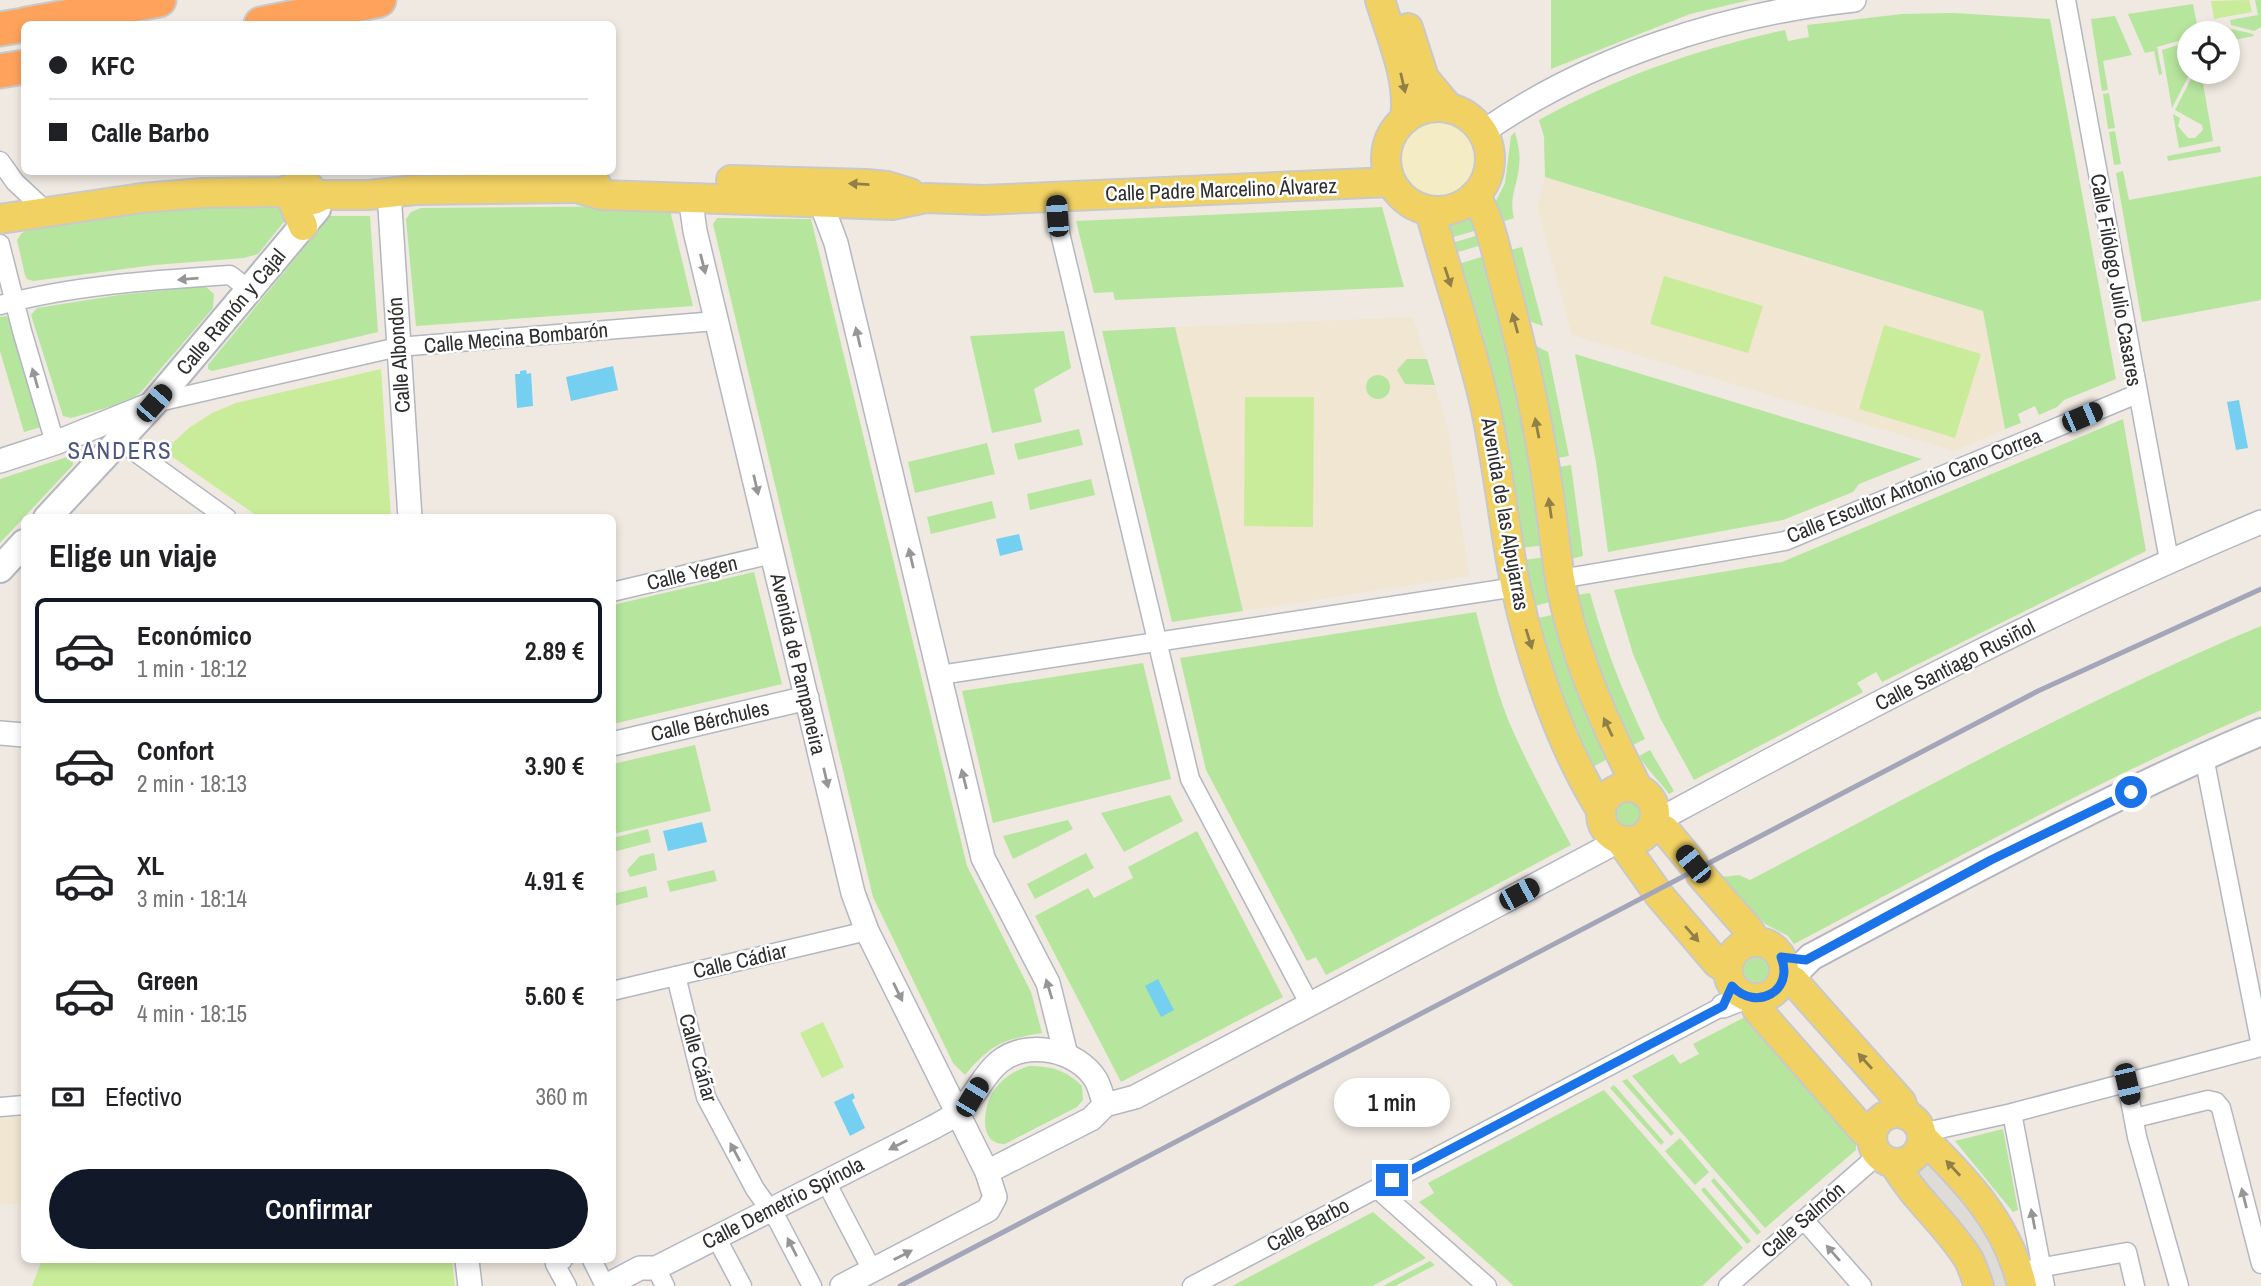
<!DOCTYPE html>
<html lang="es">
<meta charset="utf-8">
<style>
body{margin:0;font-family:"Archivo Narrow",sans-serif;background:#f6f6f6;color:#202124;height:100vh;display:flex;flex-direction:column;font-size:26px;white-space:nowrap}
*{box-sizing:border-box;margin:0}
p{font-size:23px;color:#757577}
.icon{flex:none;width:38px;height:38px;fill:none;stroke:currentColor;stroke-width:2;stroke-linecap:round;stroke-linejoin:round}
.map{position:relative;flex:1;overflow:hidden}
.drawer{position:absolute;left:21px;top:514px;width:595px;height:749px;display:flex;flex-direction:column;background:#fff;border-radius:10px;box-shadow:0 4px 10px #0003}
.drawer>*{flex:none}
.guide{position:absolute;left:21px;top:21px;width:595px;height:154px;border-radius:10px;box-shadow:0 4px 10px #0003;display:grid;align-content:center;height:154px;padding:0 28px;background:#fff}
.controls{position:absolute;left:2177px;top:21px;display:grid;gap:14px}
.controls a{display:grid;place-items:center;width:63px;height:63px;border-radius:50%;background:#fff;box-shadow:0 4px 10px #0003;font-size:35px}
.end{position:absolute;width:32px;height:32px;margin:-16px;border:9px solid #1a73e8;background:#fff;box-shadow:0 0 0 4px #fff}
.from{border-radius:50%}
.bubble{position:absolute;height:49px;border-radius:24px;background:#fff;box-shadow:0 4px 10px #0003;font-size:23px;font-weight:600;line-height:49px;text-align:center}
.car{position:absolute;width:21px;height:42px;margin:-21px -10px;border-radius:9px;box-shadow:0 0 5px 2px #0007;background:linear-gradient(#222 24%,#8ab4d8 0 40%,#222 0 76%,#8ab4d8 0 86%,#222 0)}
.guide b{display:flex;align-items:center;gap:24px;height:66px;font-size:26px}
.guide b+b{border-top:2px solid #e0e0e0}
.guide i{width:18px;height:18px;background:#202124}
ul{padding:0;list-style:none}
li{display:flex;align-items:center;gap:21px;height:105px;margin:0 14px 10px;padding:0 14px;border:4px solid transparent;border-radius:10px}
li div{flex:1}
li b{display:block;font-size:26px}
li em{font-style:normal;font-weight:600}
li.on{border-color:#111827}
li>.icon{width:63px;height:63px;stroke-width:1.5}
h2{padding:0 28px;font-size:32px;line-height:84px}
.pay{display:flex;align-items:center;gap:18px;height:77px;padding:0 28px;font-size:26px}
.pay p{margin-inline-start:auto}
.button{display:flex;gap:14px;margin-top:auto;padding:14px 28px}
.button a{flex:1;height:80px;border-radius:42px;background:#111827;color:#fff;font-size:28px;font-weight:600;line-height:80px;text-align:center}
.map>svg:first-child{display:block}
.education{fill:#f0e6d1}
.green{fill:#b6e59e}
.sand{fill:#f3ecc5}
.pitch{fill:#c9ec9a}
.plaza{fill:#dfdcd8}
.water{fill:#75cff0}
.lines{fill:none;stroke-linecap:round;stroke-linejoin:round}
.minor-casing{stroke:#b4b7c1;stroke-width:21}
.tertiary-casing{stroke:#b4b7c1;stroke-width:26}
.secondary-casing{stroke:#b4b7c1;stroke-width:30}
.primary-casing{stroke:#c9c9c9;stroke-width:32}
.motorway-casing{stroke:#c9c9c9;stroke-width:37}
.minor{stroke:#fff;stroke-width:18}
.tertiary{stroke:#fff;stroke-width:23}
.secondary{stroke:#fff;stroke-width:26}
.primary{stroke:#f2d163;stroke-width:28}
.motorway{stroke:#ffa35c;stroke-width:33}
.rail{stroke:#a3a6b8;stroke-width:5}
.oneway{fill:#908048}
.oneway2{fill:#969696}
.route{stroke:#1a73e8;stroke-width:9}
.labels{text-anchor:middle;stroke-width:5;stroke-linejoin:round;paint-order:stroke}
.street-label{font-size:21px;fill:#2e2e2e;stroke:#fff}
.neighbourhood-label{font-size:23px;letter-spacing:2px;fill:#4d5680;stroke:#fff}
</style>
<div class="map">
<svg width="2261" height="1286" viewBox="0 0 2261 1286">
<rect width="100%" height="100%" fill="#efe9e1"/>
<g class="education">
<path d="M1545,177L1983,311L2005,429L1954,451L1572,335L1537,206Z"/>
<path d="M1413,317L1447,425L1469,576L1243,611L1175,327Z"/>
<path d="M24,1116V1203L0,1205V1119Z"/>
</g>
<g class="green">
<path d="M1551,0H1750L1690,14L1551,69Z"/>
<path d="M2255,0H2261V27L2254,31L2231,25L2230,20L2258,15Z"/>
<path d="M2193,4L2198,30L2223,26V28L2204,33H2189V38L2157,47L2162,74L2159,75L2154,51L2145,53L2128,14Z"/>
<path d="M1954,13L2050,19L2116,379L2064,400L2057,407L2039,415L2035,406L2018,414L2021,423L2005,429L1983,311L1545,177L1544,137L1539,120C1617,77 1698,49 1785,30L1788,41L1809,37L1807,25L1902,14Z"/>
<path d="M2115,16L2132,55L2103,61L2108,90L2102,91L2091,19Z"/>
<path d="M2232,29L2253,34L2254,36L2228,41V33H2216Z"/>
<path d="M2178,45L2189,75L2172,108L2162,50Z"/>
<path d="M2192,72H2201L2213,141L2179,148L2173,114L2180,118L2178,126L2188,138H2195L2203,130L2202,125L2175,110L2193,75Z"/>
<path d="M2109,93L2115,128L2108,129L2103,94Z"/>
<path d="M2115,131L2121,164L2114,165L2109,132Z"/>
<path d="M1515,132C1518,144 1521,155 1519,167C1517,188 1509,196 1514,218L1502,222L1496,201L1505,183L1511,136Z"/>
<path d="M2220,146L2221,152L2168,161L2167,156Z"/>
<path d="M2123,171L2129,200L2261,176V300L2142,322L2116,173Z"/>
<path d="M272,203L284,210L287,218L258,254L244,258L154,265L33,281L27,279L25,275L17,240L21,234L28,229L112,215Z"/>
<path d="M669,206L693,306L416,326L406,219L411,212L421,208Z"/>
<path d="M1382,207L1404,287L1115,300L1113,292L1094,293L1076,221Z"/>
<path d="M1477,214L1481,229L1450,238L1446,222Z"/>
<path d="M330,216H370L378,332L212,371L208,369V365Z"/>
<path d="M717,218L811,219L967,866L1031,992L1042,1033C1002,1040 992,1043 965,1075L953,1063L873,897L713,224Z"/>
<path d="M1482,234L1485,244L1455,253L1452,243Z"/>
<path d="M1522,247L1543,326L1529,321L1510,250Z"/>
<path d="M1488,255L1509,336L1547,545L1519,548L1458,264Z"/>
<path d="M205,286L214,294L213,308L140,393L130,401L71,418L63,416L31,315L37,308L119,295Z"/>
<path d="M6,316L10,319L41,427L24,432L0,351V317Z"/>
<path d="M1175,327L1243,611L1172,622L1102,331Z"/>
<path d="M1064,331L1071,368L1034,389L1042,422L992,433L970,336Z"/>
<path d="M1534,345L1548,352L1569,456L1557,458Z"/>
<path d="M1575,354L1922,459L1859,484L1853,492L1783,520L1608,552L1596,462Z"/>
<path d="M1407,359H1427L1435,385L1405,384L1397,370Z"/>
<circle cx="1378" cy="387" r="12"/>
<path d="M2123,419L2146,551L1882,682L1876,672L1857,683L1863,692L1694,780L1660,718L1633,654L1614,590L1782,562Z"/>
<path d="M1079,429L1083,445L1018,460L1014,444Z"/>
<path d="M987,443L995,474L915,493L908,462Z"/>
<path d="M67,457L73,459V465L0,543V479Z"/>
<path d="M1571,465L1583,556L1571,559L1559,467Z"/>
<path d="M1091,479L1095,495L1030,510L1027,494Z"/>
<path d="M992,501L996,518L931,534L927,517Z"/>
<path d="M1547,557L1553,601L1531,607L1523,560Z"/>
<path d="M754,572L782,684L613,724V605Z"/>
<path d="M1590,593C1604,644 1622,691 1645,739L1633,745C1609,696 1591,648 1577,595Z"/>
<path d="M1476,612C1486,649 1495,687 1509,722C1527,764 1549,804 1571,845L1326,975L1316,957L1307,961L1206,770L1180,658Z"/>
<path d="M1556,614L1611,757L1591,768L1571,727L1534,619Z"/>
<path d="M2261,626V710C2101,779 1948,862 1794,944L1788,936L1765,924L1722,877L1739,875L1750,880C1918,792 2086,699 2261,626Z"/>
<path d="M1143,663L1171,779L993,823L962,691Z"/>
<path d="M695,745L711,811L613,834V764Z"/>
<path d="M1650,750L1674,791L1669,794C1659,780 1647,770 1639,756Z"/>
<path d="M1170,795L1183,821L1124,852L1101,813Z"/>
<circle cx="1629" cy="814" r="12"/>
<path d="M1068,820L1073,829L1013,859L1003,836Z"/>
<path d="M648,829L651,842L613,852V838Z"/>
<path d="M1197,831L1283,997L1121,1082L1035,916L1088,888L1094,898L1133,878L1128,867Z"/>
<path d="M654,853L657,870L630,877L627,870L640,856Z"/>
<path d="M1086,853L1094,868L1035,899L1027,884Z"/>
<path d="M714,870L717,881L670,892L667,881Z"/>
<path d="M646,886L648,897L613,906V894Z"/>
<circle cx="1756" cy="970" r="12"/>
<path d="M1745,1017L1856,1144V1150L1765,1228L1632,1076L1673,1054L1680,1064L1699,1054L1693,1044Z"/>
<path d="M1029,1066C1051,1066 1066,1070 1082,1086L1083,1100L1077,1107L1005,1144C978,1145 983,1108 993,1092C1002,1078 1014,1071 1029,1066Z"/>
<path d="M1627,1079L1674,1133L1671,1136L1622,1081Z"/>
<path d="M1614,1085L1664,1142L1661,1145L1610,1088Z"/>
<path d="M1604,1090L1743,1248L1702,1286H1514L1419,1202L1434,1193L1428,1183Z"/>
<path d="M2003,1129L2018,1210L2013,1212L1955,1141Z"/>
<path d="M1680,1138L1709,1172L1695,1185L1665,1151Z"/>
<path d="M1714,1178L1761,1232L1757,1235L1711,1181Z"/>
<path d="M1704,1187L1751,1241L1747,1244L1701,1190Z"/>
<path d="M1373,1212L1426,1258L1372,1286H1232Z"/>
<path d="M1430,1261L1435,1265L1395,1286H1383Z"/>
</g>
<circle class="sand" cx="1438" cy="160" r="37"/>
<g class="pitch">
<path d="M2249,0L2252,12L2214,19L2211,1Z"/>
<path d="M1664,276L1763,306L1748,353L1650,324Z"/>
<path d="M1884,325L1981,354L1955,438L1859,409Z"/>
<path d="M381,369L391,518H260L164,451L189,428L212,413L236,403Z"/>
<path d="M1245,397H1314L1313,527L1244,526Z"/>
<path d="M823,1022L844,1067L822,1078L800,1033Z"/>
<path d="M42,1260H452L455,1286H32Z"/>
</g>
<path class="plaza" d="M1930,1153L1952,1176L2017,1286H1986L1907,1172L1917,1169L1926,1162Z"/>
<g class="water">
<path d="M613,366L618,390L571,401L566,377Z"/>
<path d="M526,370L527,374L531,373L533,406L517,408L515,374H520V371Z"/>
<path d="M2239,400L2248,448L2236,450L2227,402Z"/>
<path d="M1019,534L1023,550L1000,556L996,539Z"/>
<path d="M702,822L707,842L668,851L663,831Z"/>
<path d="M1158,979L1174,1010L1161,1017L1145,986Z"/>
<path d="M853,1093L855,1098L852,1100L865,1128L850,1136L834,1102Z"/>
</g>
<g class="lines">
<g class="minor-casing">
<g id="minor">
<path d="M2066,0L2169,560"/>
<path d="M0,161L15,182L47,212"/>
<path d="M1056,197L1060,233L1190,779L1310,1005"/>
<path d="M0,244L22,331L55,443"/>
<path d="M0,305C74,285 154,280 230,275L251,291"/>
<path d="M154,403L398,347L716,321"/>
<path d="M120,441L227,518"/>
<path d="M1560,579L1785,541L2137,394"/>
<path d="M612,592L772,554"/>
<path d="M940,675L1516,587"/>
<path d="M2204,757L2261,1046"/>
<path d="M676,976L706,1097L755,1189L778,1221L812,1286"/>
<path d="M612,991L867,931"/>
<path d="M2127,1084L2137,1137L2179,1286"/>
<path d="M0,1107L24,1105"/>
<path d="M2012,1113L2045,1286"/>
<path d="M2135,1118L2208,1100L2216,1102L2221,1108L2261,1264"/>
<path d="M1921,1133L2012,1113L2261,1047"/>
<path d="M826,1182L872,1270"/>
<path d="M1379,1187L1384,1195L1487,1286"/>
<path d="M1804,1220L1862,1286"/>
<path d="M716,1237L742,1286"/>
<path d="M563,1260L555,1264L567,1286"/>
<path d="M592,1260L605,1286"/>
<path d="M656,1268L665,1286"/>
<path d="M2033,1269L2127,1252L2135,1286"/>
<path d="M1192,1286L1723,1006"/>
<path d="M1728,1286L1878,1155"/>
</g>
</g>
<g class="tertiary-casing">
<g id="tertiary">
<path d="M1483,132C1590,57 1725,14 1854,0"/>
<path d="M389,192L410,518"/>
<path d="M694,197L692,210L695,231L853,893L867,931L987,1172L995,1197L988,1210L842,1286"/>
<path d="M821,203L836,243L983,858L1048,983L1066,1055"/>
<path d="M0,461L55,443L154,403"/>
<path d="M0,733L24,735"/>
<path d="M612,744L807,698"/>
<path d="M1655,818L1668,815C1862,710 2057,607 2261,522"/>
<path d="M1723,1006L1746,997"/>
<path d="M987,1172L1091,1119L1105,1105L1135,1097L1590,856L1607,847L1613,836"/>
<path d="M467,1260L470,1286"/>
<path d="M606,1286L640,1268H656L930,1129C939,1124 950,1119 958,1112C975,1098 982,1076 999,1062C1027,1039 1077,1049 1096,1080C1100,1087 1102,1097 1105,1105"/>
</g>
</g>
<g class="secondary-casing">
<g id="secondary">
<path d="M47,518L154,403L317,209"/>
<path d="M0,569L24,543"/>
<path d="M1784,973L1799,969L1811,957C1959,878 2107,797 2261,732"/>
</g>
</g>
<g class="primary-casing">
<g id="primary">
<path d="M1380,0C1391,37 1411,80 1405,119"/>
<path d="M1408,28L1424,78L1449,108"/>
<circle cx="1438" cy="159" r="52"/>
<path d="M731,180L866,184L887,186L910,193"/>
<path d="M577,188L602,195L892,205L926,198L984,200L1391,182"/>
<path d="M281,192L291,197L303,226"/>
<path d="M1475,195C1491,220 1496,253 1504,281C1520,341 1534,402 1544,463C1551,502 1554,541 1560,579C1573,654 1604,722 1638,789"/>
<path d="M291,197L314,200L324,195H369L415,190L577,188L596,184"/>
<path d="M1430,211C1447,276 1470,339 1485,405C1498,465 1504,527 1516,588C1532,661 1561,746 1601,810"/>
<path d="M0,219L142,198L202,193L281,192L297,187L310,188"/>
<circle cx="1628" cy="814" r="27"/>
<path d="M1653,824L1665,830L1693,864"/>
<path d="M1620,840L1660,896L1717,963L1727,969"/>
<path d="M1701,875L1749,930L1756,942"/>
<circle cx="1756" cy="970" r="28"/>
<path d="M1783,977L1794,981L1804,993L1901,1102L1906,1115"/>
<path d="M1752,998L1757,1009L1770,1024L1863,1130L1872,1136"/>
<circle cx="1897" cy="1138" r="25"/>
<path d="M1922,1137C1966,1180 2008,1224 2022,1286"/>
<path d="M1894,1163C1914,1199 1948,1225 1969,1260C1973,1268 1976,1278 1979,1286"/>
</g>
</g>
<g class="motorway-casing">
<g id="motorway">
<path d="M27,24L159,0"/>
<path d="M261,24L379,0"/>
<path d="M0,29L24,25"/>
<path d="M0,71L24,67"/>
</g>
</g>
<use href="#minor" class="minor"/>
<use href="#tertiary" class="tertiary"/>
<use href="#secondary" class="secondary"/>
<use href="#primary" class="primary"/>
<use href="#motorway" class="motorway"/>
<path class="rail" d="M900,1286L2038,691L2261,589"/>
</g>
<defs><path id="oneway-solid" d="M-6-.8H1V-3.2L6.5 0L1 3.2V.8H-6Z" transform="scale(1.75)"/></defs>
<g class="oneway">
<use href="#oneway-solid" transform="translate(1403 83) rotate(77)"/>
<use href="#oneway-solid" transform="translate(859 184) rotate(-177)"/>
<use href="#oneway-solid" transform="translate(1448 277) rotate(72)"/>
<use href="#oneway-solid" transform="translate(1515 323) rotate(-105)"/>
<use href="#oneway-solid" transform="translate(1537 428) rotate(-101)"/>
<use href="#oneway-solid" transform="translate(1550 508) rotate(-98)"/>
<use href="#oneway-solid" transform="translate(1529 639) rotate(73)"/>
<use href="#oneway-solid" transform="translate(1608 727) rotate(-115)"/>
<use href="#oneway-solid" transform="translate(1692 934) rotate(49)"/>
<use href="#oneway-solid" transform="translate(1865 1061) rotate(-132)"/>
<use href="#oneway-solid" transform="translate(1953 1168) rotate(-133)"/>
</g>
<g class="oneway2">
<use href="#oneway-solid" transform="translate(703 264) rotate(76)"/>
<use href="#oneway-solid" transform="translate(188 279) rotate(175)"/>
<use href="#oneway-solid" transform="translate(858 337) rotate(-103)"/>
<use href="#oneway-solid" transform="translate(35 378) rotate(-106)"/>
<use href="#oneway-solid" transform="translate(756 485) rotate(77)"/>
<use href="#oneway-solid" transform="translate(911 558) rotate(-103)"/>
<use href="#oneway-solid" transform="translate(826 778) rotate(77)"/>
<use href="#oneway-solid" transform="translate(964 779) rotate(-104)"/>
<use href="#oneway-solid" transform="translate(1049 989) rotate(-107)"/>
<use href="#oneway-solid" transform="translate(898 992) rotate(64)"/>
<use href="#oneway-solid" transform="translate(898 1145) rotate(153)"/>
<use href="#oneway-solid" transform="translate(735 1152) rotate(-118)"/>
<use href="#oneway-solid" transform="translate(2244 1198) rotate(-104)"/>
<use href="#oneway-solid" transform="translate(2033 1219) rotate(-101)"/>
<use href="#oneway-solid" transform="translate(792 1247) rotate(-117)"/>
<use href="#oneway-solid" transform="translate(1833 1253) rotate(-131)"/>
<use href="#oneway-solid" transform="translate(903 1255) rotate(-27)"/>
</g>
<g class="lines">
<path class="route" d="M1392,1180L1723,1006L1732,986C1756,1012 1795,991 1781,957L1806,960L1991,860L2131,792"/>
</g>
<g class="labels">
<g class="street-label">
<text transform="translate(1221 190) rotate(-2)" y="7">Calle Padre Marcelino Álvarez</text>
<text transform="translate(2116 280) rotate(80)" y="7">Calle Filólogo Julio Casares</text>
<text transform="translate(231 312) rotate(-50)" y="7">Calle Ramón y Cajal</text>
<text transform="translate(516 338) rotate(-5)" y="7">Calle Mecina Bombarón</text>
<text transform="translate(399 355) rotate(-94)" y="7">Calle Albondón</text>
<text transform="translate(1914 486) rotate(-22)" y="7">Calle Escultor Antonio Cano Correa</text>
<text transform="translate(1505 514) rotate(80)" y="7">Avenida de las Alpujarras</text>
<text transform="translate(692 573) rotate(-13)" y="7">Calle Yegen</text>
<text transform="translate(798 664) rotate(77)" y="7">Avenida de Pampaneira</text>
<text transform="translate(1955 665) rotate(-27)" y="7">Calle Santiago Rusiñol</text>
<text transform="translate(710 721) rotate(-13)" y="7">Calle Bérchules</text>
<text transform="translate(740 961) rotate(-13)" y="7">Calle Cádiar</text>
<text transform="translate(698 1058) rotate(74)" y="7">Calle Cáñar</text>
<text transform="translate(783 1203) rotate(-27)" y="7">Calle Demetrio Spínola</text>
<text transform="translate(1803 1220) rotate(-41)" y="7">Calle Salmón</text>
<text transform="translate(1308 1225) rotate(-28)" y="7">Calle Barbo</text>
</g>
<g class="neighbourhood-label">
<text x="120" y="459">SANDERS</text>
</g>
</g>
</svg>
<div class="controls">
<a><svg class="icon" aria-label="locate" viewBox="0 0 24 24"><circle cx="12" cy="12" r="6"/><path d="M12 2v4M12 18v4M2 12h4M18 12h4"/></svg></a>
</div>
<i class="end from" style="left:2131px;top:792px"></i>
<i class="end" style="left:1392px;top:1180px"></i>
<div class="bubble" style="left:1334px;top:1078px;width:116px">1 min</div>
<i class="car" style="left:1057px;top:216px;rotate:356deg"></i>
<i class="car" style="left:154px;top:403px;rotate:41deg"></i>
<i class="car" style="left:2082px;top:417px;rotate:67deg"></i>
<i class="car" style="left:1693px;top:864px;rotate:321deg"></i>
<i class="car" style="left:1519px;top:894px;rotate:62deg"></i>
<i class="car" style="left:2127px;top:1084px;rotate:167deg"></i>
<i class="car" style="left:972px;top:1097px;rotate:31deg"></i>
<div class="guide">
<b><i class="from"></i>KFC</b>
<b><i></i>Calle Barbo</b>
</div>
<section class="drawer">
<h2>Elige un viaje</h2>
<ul>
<li class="on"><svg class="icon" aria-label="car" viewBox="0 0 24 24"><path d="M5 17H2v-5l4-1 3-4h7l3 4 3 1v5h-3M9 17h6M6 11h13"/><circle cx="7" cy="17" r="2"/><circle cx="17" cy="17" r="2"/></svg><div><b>Económico</b><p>1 min · 18:12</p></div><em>2.89 €</em></li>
<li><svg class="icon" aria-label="car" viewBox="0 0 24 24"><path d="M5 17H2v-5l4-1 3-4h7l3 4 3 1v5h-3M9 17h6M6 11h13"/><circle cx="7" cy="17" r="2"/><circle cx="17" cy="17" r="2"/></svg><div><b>Confort</b><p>2 min · 18:13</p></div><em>3.90 €</em></li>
<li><svg class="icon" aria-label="car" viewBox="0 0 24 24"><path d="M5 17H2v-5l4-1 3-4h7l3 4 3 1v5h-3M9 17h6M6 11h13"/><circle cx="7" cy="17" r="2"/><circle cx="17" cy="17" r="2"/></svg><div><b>XL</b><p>3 min · 18:14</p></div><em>4.91 €</em></li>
<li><svg class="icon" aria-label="car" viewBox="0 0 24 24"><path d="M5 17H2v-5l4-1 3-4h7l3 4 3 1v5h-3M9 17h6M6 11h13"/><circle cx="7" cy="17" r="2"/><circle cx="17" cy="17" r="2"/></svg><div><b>Green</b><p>4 min · 18:15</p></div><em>5.60 €</em></li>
</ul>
<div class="pay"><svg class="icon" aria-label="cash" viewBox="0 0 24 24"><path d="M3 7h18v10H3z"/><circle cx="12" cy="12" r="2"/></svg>Efectivo<p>360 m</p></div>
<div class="button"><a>Confirmar</a></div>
</section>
</div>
